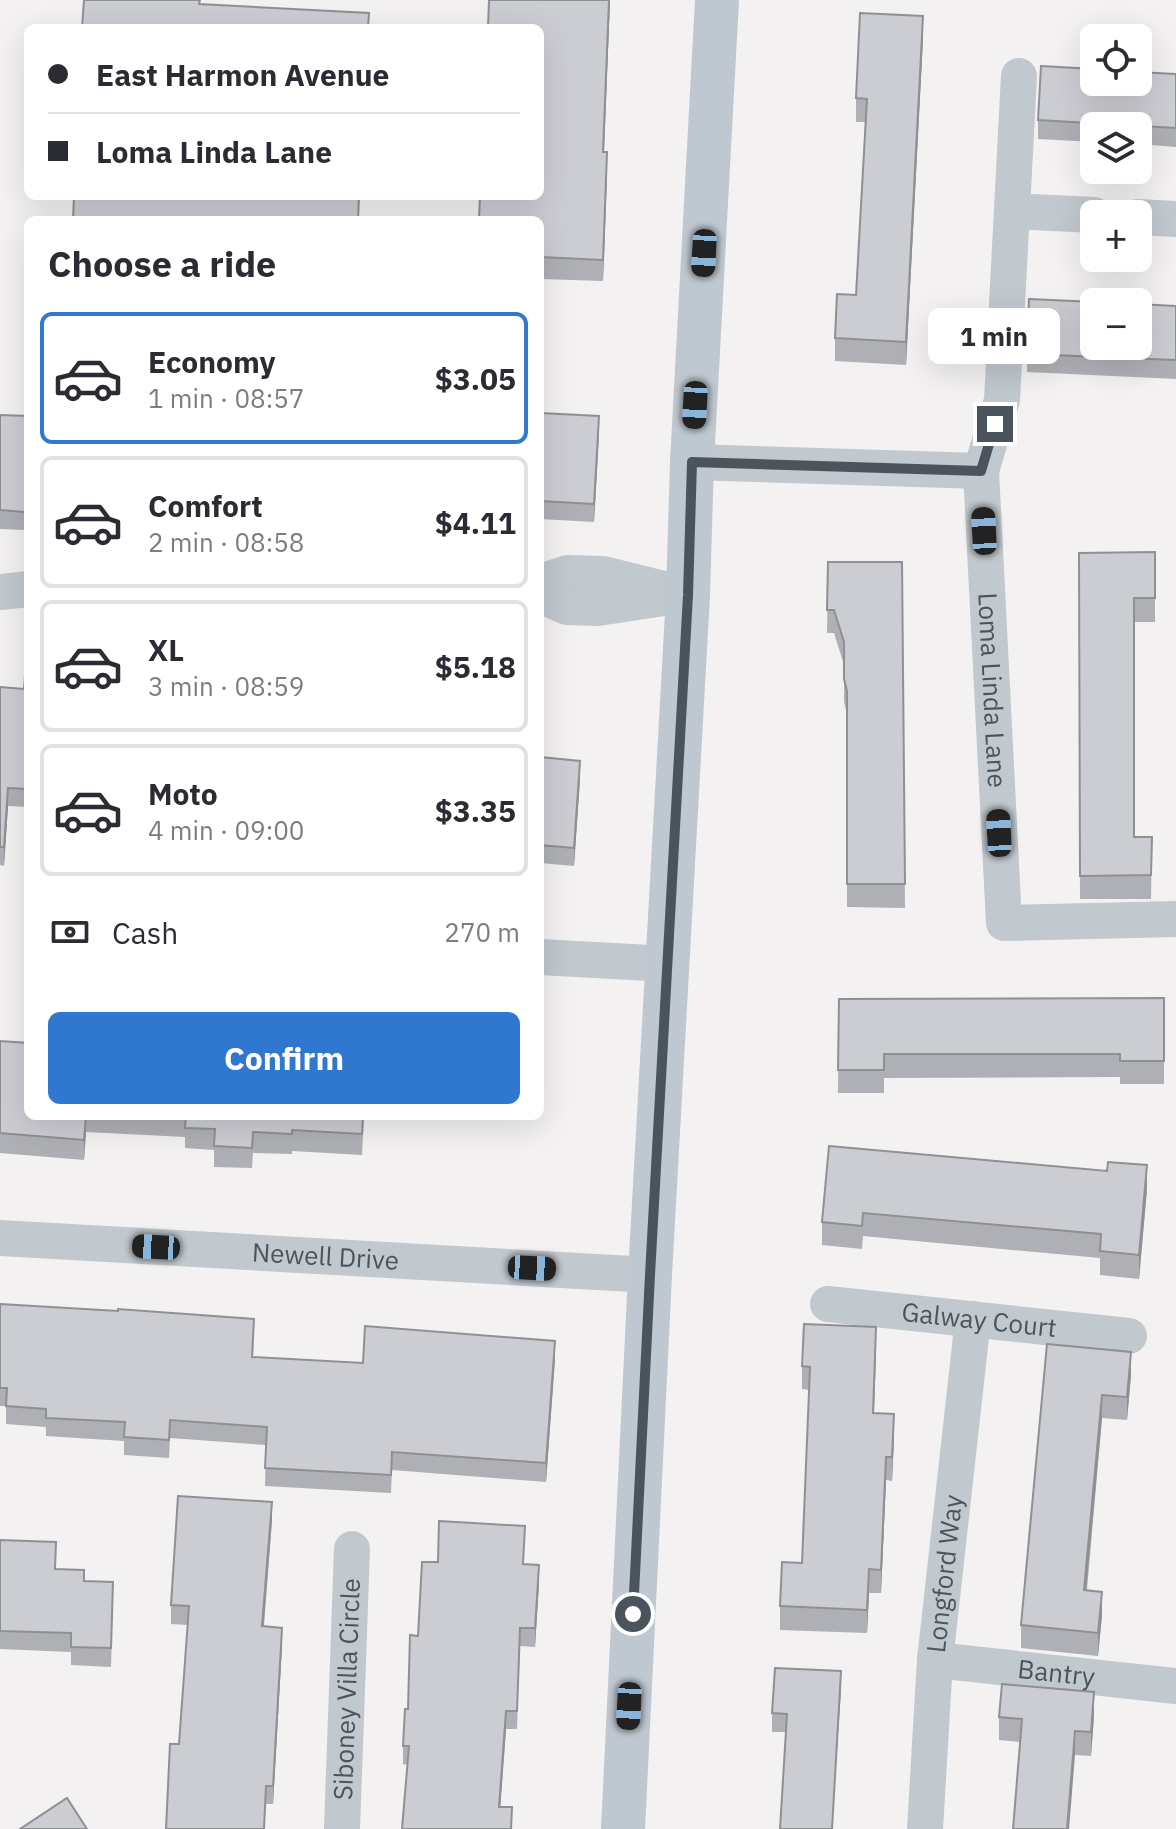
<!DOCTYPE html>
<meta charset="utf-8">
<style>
body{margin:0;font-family:"IBM Plex Sans",sans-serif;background:#f2f2f3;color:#2b2b33;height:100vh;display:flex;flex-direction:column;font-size:30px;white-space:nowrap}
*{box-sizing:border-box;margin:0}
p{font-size:26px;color:#7c7c81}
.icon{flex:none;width:44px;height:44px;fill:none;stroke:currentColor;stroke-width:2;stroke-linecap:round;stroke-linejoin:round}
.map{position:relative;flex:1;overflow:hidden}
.drawer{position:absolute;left:24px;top:216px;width:520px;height:904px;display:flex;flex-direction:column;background:#fff;border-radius:12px;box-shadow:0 8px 32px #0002}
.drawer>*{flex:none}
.hud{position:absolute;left:24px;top:24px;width:520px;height:176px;border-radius:12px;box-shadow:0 8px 32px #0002;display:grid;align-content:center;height:176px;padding:0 24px;background:#fff}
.fabs{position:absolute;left:1080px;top:24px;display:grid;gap:16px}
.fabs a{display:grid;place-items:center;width:72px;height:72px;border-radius:12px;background:#fff;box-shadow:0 8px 32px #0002;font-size:40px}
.end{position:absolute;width:36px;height:36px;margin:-18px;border:10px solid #4b545c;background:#fff;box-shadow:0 0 0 4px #fff}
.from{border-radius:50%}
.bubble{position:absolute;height:56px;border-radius:12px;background:#fff;box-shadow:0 8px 32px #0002;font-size:26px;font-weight:800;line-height:56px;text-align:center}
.car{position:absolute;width:24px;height:48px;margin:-24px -12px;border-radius:10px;box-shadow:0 0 6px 2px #0007;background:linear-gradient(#222 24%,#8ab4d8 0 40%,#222 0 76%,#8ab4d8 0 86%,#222 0)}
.hud b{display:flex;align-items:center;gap:28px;height:76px;font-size:30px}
.hud b+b{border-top:2px solid #e1e1e2}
.hud i{width:20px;height:20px;background:#2b2b33}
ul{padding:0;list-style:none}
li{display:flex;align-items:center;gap:24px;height:132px;margin:0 16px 12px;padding:0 8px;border:4px solid #e1e1e2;border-radius:12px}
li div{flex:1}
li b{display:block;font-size:30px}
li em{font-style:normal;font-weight:800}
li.on{border-color:#3077cf}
li>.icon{width:72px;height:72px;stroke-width:1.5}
h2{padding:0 24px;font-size:36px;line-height:96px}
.pay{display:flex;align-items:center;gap:20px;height:88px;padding:0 24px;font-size:30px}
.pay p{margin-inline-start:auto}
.cta{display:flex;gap:16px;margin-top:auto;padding:16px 24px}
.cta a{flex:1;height:92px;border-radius:12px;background:#3077cf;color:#fff;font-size:32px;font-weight:800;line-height:92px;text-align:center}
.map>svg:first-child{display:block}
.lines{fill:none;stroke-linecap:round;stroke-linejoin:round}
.minor{stroke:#c1c8ce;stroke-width:36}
.secondary{stroke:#bfc8d0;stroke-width:44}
.wall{fill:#afb0b5}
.shaded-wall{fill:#8f9094}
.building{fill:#cccdd3;stroke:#8f9094;stroke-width:2}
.route{stroke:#4b545c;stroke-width:10}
.labels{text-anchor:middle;stroke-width:6;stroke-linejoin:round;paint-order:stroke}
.street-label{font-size:26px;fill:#4b545c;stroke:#fff}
</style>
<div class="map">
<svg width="1176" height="1829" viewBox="0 0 1176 1829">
<rect width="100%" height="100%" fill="#f3f1f1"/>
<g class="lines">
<g class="minor">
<path id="s1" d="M1019,76L1002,400L981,471L1004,923L1176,919"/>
<path d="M1013,211L1094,215"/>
<path d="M1138,217L1176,219"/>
<path d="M692,462L981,471"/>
<path d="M540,582L568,573L603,574L688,595"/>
<path d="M0,592L28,589"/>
<path d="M540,595L567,607L598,608L670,597"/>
<path d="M540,957L668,964"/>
<path id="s2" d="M0,1238L650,1275"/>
<path id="s3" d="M828,1304L1129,1336"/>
<path id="s4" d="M935,1660L1176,1686"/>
<path id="s5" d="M342,1829L352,1549"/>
<path id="s6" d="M925,1829L935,1660L973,1319"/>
</g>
<path class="secondary" d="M623,1829L650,1275L688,595L692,462L717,0"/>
</g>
<g class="wall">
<path d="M489,0H610L604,152L607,174L603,281L540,279V220Z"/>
<path d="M923,39L906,365L835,361V338L856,295L865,122H856V98Z"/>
<path d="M1176,74V147L1138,144V126H1094V142L1038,139V120Z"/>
<path d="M1176,306V379L1027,372V354Z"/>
<path d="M540,413L599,434L594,522L540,519Z"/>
<path d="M0,415L28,416V526H25V530L0,529Z"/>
<path d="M1155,552V622H1134V837H1152L1151,899H1080L1079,553Z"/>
<path d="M828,562H902L905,908L847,907V714L844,702V665L834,633H827Z"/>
<path d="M28,676V807L8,806L4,866L0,865V687L24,689Z"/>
<path d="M540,757L580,779L574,866L540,863Z"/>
<path d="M1164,998V1084H1120V1077L884,1078V1093H838L839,999Z"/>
<path d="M0,1041L28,1116H364L362,1155L292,1151V1154L253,1153L252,1168L214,1167V1150L185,1148V1137L86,1132L84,1160L0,1153Z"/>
<path d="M829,1146L1107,1171L1147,1189L1139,1279L1100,1275V1258L863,1236L862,1249L822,1245V1222Z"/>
<path d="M0,1304L254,1337L253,1357L363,1363L555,1359L546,1482L392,1470L391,1493L265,1486L266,1445L170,1438L169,1458L124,1455V1441L46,1436V1427L6,1424V1406H0Z"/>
<path d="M1047,1344L1131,1375L1127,1420L1102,1418L1087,1590L1102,1615L1098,1656L1021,1648V1625Z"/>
<path d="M876,1351L874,1413L894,1438L892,1481L886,1480L881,1593H869L867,1633L780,1630V1606L802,1563L809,1390L802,1389V1366Z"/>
<path d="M272,1520L264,1626L282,1646L273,1804H266L179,1744L188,1625L171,1624V1605Z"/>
<path d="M0,1540L56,1569L84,1581L113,1601L111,1667L71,1665V1652L0,1649Z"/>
<path d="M524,1564L539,1583L535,1647L520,1646L517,1729H506L500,1807L512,1829L408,1765L403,1764V1746L418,1636Z"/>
<path d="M841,1690L786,1732H772V1713Z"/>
<path d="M1094,1716L1091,1756L1075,1755L1020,1742L999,1740V1717Z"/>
</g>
<g class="shaded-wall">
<path d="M609,0H610L603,173V152Z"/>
<path d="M923,16V39L906,365V342Z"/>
<path d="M607,152V174L603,281V260Z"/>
<path d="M599,416V434L594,522V504Z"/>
<path d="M580,761V779L574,866V848Z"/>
<path d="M8,788V806L4,866V847Z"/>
<path d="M86,1116V1132L84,1160V1140Z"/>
<path d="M1147,1165V1189L1139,1279V1255Z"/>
<path d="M876,1327V1351L873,1437V1413Z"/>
<path d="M555,1341V1359L546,1482V1463Z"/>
<path d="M1131,1352V1375L1127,1420V1397Z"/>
<path d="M1102,1395V1418L1084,1613V1590Z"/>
<path d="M894,1414V1438L892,1481V1457Z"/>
<path d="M886,1457V1480L881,1593V1570Z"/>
<path d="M272,1502V1520L262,1645V1626Z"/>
<path d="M539,1565V1583L535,1647V1628Z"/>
<path d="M869,1569V1593L867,1633V1610Z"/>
<path d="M1102,1592V1615L1098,1656V1633Z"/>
<path d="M282,1628V1646L273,1804V1786Z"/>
<path d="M841,1671V1690L832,1829Z"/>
<path d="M1094,1692V1716L1091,1756V1732Z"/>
<path d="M506,1711V1729L499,1825V1807Z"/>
<path d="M1075,1731V1755L1069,1829H1067Z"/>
</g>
<g class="building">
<path d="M84,0H200L199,4L369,13L368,28H82Z"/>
<path d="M489,0H609L603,152H607L603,260L540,257V220H479L480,196H540V28H488Z"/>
<path d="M860,13L923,16L906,342L835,338L837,294L856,295L867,99L856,98Z"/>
<path d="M1041,66L1094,69V82H1138V72L1176,74V128L1038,120Z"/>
<path d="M74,196H359L358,220H73Z"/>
<path d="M1029,299L1094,302V346H1138V304L1176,306V360L1027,354Z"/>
<path d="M540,413L599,416L594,504L540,501Z"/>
<path d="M0,415L28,416V508H25V512L0,510Z"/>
<path d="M1155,552V598H1134V837H1152L1151,875L1080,876L1079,553Z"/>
<path d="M828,562H902L905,884H847V691L844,679V642L834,610H827Z"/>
<path d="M25,676H28V789L8,788L4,847H0V687L24,689Z"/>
<path d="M540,757L580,761L574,848L540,845Z"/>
<path d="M1164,998V1061H1120V1054H884V1070H838L839,999Z"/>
<path d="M0,1041L28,1043V1116H86L84,1140L0,1133Z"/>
<path d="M184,1116H363L362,1134L292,1130V1134L253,1132L252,1148L214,1146L215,1129L185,1128L186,1116Z"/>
<path d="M829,1146L1107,1171L1108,1162L1147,1165L1139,1255L1100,1251L1101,1234L863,1213L862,1226L822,1222Z"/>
<path d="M0,1304L118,1311V1309L254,1319L252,1357L363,1363L365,1326L555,1341L546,1463L392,1452L391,1475L265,1468L267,1427L170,1420L169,1440L124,1437L125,1422L46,1418V1409L6,1406L7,1388H0Z"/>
<path d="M804,1324L876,1327L873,1413L894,1414L892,1457H886L881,1570L869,1569L867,1610L780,1606L782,1562L802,1563L810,1367L802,1366Z"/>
<path d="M1047,1344L1131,1352L1127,1397L1102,1395L1084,1590L1102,1592L1098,1633L1021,1625Z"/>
<path d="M178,1496L272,1502L262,1626L282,1628L273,1786H266L264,1829H166L170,1744H179L189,1606L171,1605Z"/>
<path d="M439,1521L525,1526L523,1564L539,1565L535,1628H520L517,1711H506L499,1807H512L511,1829H402L409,1746H403L405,1709H408L410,1635L418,1636L422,1562H438Z"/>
<path d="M0,1540L56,1542L55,1569L84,1570V1581L113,1582L111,1648L71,1647V1633L0,1631Z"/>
<path d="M775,1668L841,1671L832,1829H780L787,1714L772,1713Z"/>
<path d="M1002,1684L1094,1692L1091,1732L1075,1731L1067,1829H1013L1022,1719L999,1717Z"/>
<path d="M67,1798L87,1829H20Z"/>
</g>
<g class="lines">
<path class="route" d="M633,1614L650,1275L688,595L692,462L981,471L995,424"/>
</g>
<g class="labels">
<g class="street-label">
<text dy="9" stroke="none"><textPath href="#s1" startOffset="618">Loma Linda Lane</textPath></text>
<text dy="9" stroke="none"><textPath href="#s2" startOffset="326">Newell Drive</textPath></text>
<text dy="9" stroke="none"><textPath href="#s3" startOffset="152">Galway Court</textPath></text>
<text dy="9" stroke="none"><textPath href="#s6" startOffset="256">Longford Way</textPath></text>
<text dy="9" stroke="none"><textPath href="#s4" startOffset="122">Bantry</textPath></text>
<text dy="9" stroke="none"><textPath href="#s5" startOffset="140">Siboney Villa Circle</textPath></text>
</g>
</g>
</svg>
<div class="fabs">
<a><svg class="icon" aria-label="locate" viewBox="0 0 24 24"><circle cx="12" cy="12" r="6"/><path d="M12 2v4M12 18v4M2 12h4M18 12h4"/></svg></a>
<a><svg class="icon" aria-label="layers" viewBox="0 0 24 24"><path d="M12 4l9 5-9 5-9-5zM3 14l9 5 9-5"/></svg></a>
<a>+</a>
<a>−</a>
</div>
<i class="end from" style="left:633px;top:1614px"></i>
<i class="end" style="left:995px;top:424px"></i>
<div class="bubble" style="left:928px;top:308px;width:132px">1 min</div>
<i class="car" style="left:704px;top:253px;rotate:183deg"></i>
<i class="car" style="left:695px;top:405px;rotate:183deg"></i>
<i class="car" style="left:984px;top:531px;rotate:357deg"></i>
<i class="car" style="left:999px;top:833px;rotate:357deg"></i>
<i class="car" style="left:156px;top:1247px;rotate:273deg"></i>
<i class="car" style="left:532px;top:1268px;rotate:93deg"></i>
<i class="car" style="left:629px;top:1706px;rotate:183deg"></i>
<div class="hud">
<b><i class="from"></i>East Harmon Avenue</b>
<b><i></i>Loma Linda Lane</b>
</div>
<section class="drawer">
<h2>Choose a ride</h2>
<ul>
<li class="on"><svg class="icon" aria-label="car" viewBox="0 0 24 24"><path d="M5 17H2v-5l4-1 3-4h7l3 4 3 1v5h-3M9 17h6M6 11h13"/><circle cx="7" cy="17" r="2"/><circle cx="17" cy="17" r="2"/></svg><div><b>Economy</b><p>1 min · 08:57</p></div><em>$3.05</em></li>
<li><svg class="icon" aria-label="car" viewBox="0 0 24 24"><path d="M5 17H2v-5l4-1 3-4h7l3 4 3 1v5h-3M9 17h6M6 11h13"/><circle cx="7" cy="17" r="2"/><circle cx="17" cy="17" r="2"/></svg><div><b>Comfort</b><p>2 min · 08:58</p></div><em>$4.11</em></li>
<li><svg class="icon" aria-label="car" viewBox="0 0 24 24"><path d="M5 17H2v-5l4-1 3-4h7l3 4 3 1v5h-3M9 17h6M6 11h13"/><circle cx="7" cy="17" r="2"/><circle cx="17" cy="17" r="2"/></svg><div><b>XL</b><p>3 min · 08:59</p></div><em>$5.18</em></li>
<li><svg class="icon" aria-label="car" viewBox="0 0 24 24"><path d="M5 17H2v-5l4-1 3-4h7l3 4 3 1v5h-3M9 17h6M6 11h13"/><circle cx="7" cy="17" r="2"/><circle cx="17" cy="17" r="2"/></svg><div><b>Moto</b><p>4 min · 09:00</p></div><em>$3.35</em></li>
</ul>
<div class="pay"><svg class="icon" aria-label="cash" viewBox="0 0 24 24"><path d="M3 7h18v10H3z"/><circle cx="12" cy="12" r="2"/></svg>Cash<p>270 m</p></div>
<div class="cta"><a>Confirm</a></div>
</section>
</div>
